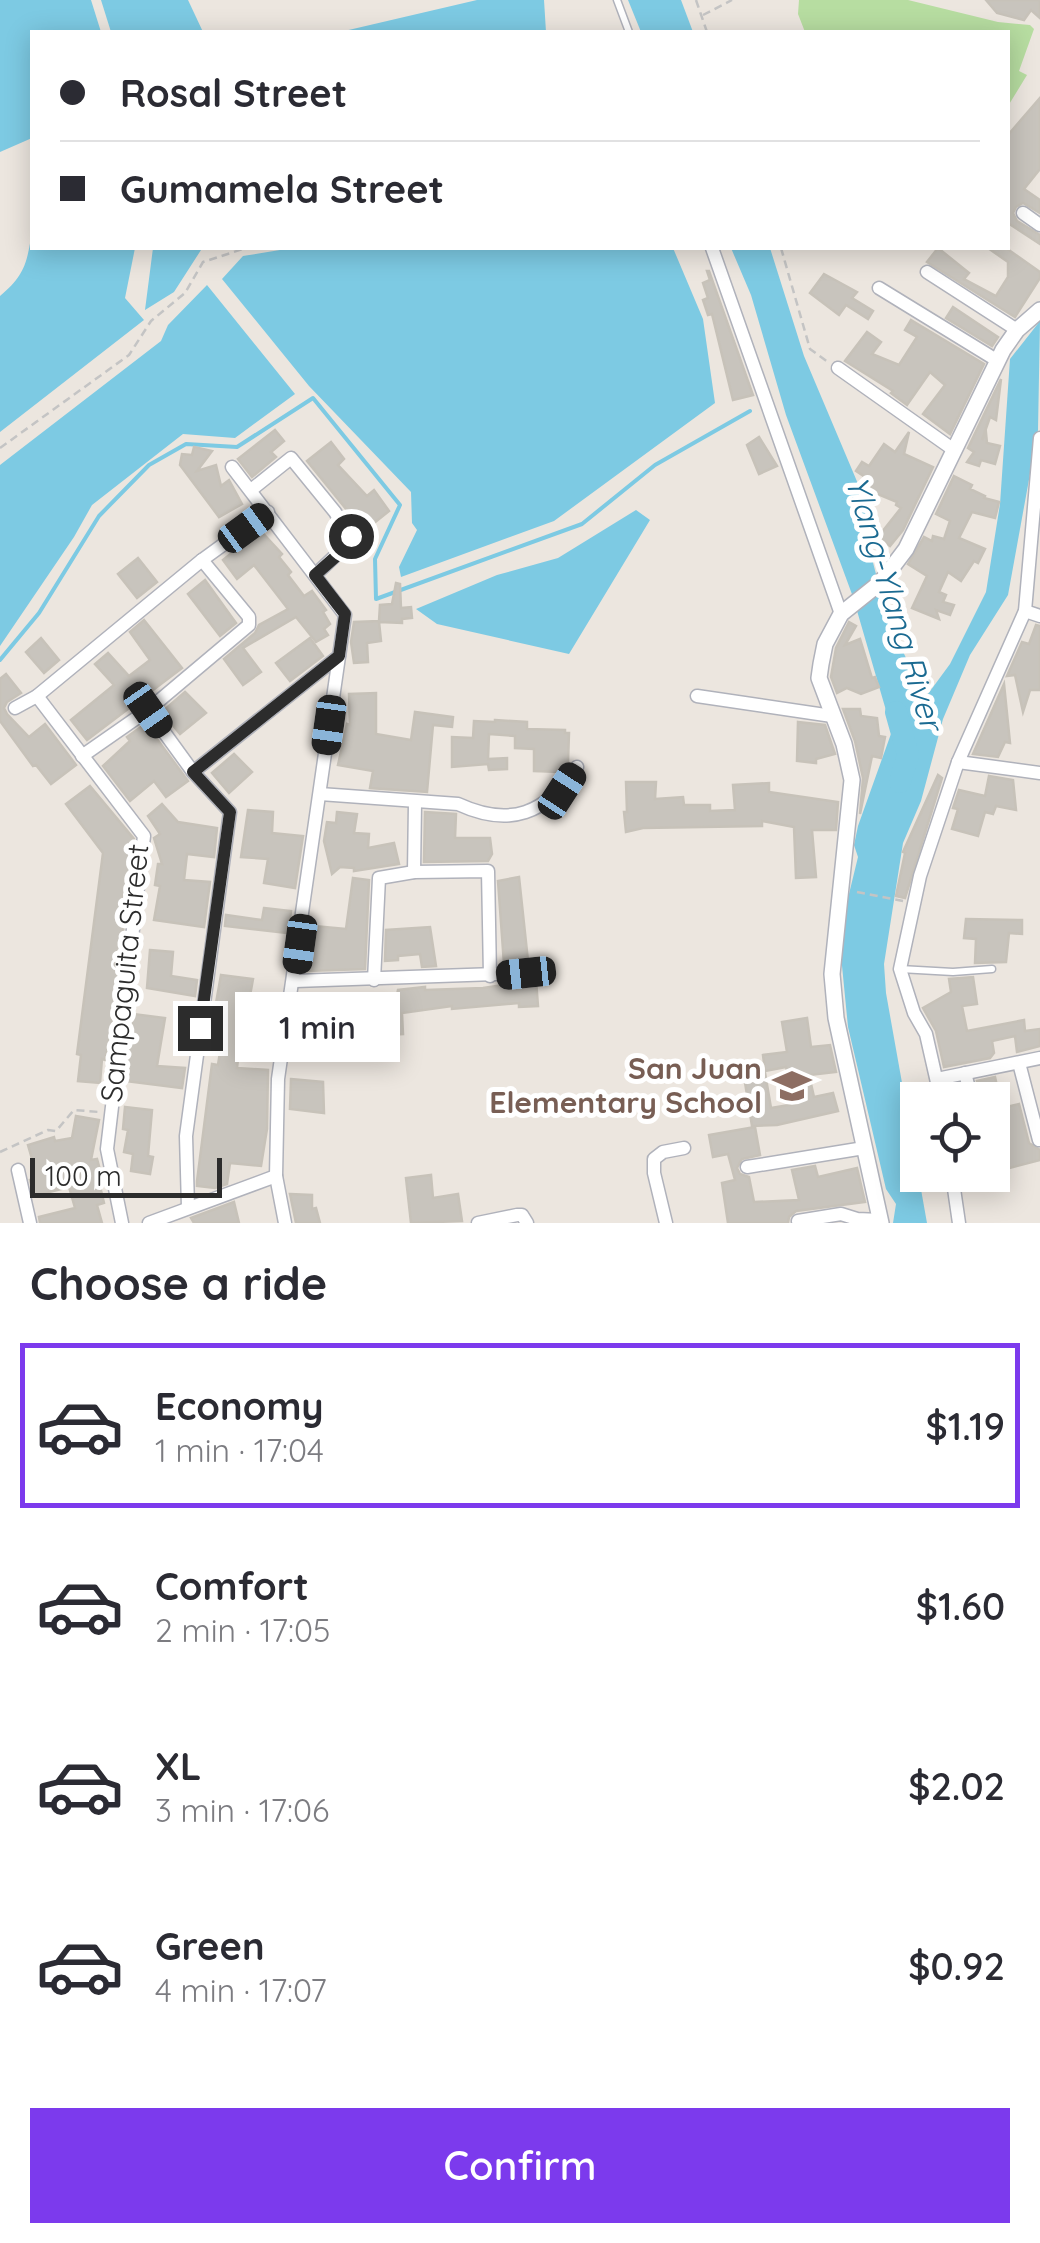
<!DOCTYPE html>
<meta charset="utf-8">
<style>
body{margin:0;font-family:Quicksand,sans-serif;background:#f2f2f3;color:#2b2b33;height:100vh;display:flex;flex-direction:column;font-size:38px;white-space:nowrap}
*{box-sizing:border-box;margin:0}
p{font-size:32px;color:#7c7c81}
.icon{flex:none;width:55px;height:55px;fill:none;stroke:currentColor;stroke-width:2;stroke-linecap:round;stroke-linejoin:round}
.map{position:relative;height:1223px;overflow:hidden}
.panel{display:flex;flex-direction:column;background:#fff;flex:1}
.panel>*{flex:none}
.guide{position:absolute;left:30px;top:30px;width:980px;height:220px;border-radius:0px;box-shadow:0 5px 25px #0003;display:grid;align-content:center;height:220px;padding:0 30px;background:#fff}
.buttons{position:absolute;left:900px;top:1082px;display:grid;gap:20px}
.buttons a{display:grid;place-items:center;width:110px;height:110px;border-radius:0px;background:#fff;box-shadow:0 5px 25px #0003;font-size:50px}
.scale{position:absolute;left:30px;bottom:25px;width:192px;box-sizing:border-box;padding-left:10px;border:5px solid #2c2c2c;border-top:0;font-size:28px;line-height:35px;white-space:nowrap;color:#2c2c2c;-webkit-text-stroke:8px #fff;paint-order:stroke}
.end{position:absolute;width:45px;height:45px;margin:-22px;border:12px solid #2c2c2c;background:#fff;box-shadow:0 0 0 5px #fff}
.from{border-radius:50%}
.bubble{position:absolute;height:70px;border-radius:0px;background:#fff;box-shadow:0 5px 25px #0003;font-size:32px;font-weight:600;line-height:70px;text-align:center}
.car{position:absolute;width:30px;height:60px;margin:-30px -15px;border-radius:12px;box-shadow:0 0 8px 2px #0007;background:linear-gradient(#222 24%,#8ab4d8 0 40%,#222 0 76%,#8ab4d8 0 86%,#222 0)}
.guide b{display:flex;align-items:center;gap:35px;height:95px;font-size:38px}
.guide b+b{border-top:2px solid #e1e1e2}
.guide i{width:25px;height:25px;background:#2b2b33}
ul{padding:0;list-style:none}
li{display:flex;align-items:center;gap:30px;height:165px;margin:0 20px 15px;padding:0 10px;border:5px solid transparent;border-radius:0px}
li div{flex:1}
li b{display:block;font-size:38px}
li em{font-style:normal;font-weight:600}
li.on{border-color:#7c3aed}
li>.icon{width:90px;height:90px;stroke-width:1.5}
h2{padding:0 30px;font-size:45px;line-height:120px}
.cta{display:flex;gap:20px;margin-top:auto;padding:20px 30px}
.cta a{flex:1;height:115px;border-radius:0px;background:#7c3aed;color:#fff;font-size:40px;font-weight:600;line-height:115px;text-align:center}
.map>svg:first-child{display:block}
.green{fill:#b7dda1}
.water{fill:#7dcae3}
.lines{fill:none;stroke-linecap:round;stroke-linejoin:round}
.stream{stroke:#7dcae3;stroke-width:4}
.river{stroke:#7dcae3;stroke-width:22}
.building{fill:#c8c4bd;stroke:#c7c2b9;stroke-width:2.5}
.service-casing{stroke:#b0b2bb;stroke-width:9}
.minor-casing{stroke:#b0b2bb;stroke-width:15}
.tertiary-casing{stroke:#b0b2bb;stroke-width:18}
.path{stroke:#c4c4c4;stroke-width:2.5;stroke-dasharray:8 5;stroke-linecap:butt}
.service{stroke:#fff;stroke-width:6}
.minor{stroke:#fff;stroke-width:12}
.tertiary{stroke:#fff;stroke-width:15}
.route{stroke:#2c2c2c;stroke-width:12}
.labels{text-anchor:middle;stroke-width:10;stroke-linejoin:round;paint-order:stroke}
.street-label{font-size:30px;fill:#2c2c2c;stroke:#fff}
.education-label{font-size:30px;font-weight:bold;fill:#785e54;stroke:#fff;text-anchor:end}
.water-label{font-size:32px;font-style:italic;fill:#1a6a91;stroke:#fff}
</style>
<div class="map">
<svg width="1040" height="1223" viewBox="0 0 1040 1223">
<rect width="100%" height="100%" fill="#ece6df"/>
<path class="green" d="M799,0H908L998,22L1030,25L1034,29L1019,71L1027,75L1008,106V32H805L798,14Z"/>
<g class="water">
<path d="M0,0H91L101,32H32V138L0,152Z"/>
<path d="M101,0H188L203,32H111Z"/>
<path d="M477,0H544L546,32H340Z"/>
<path d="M628,0H681L693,32H641Z"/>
<path d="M32,231V248H135L125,298L144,320L0,432V296C25,275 27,263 32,231Z"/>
<path d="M153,248H206L201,250L174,292L145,310Z"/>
<path d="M292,248H673L703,319L715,403L554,521L401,577L399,567L417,530L412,523L411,492L309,386L222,279L243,256Z"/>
<path d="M731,248H770L804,356L864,498L871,555L888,620L925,698L950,664L986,592L1000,504L1010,359L1040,321L1038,430L1008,595L970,655L943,719L921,801L903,843L884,964L886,993L927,1223H893L896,1204L886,1189L848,1027L839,935L858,857L854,845L858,826L892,731L853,597L786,415L751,295Z"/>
<path d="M207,285L295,394L235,438L183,434L92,505L74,537L0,646V465L161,341L168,325Z"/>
<path d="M636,510L650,520L569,654L437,624L416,609L497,575L558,558Z"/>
</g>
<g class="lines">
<path class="stream" d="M0,660L39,613L99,516L149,465L186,444L237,447L313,398L400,505L375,559L376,599L582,524L655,465L750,411"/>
<path class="river" d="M896,712L908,755L900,782"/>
</g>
<g class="building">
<path d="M986,0H1040V18L1031,10L1024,20L997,13Z"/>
<path d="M1040,98V169L1024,189L1040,200V213L1023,203L1016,207L1013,213L1017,221L1040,235V244L1008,223V135Z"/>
<path d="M938,248L969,273L964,279L996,296L1008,277V262L988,248H1006L1040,272V278L1015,317L927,262Z"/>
<path d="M707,271H709L753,395L733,400L712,314L708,315L703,300L708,298L703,283L710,280Z"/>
<path d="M824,274L857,292L852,298L873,311L868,319L846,305L839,315L810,293Z"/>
<path d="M953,307L998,337L992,346L946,318Z"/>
<path d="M911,320L984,364L950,434L923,414L945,385L930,372L907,405L891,393L893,391L845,361L867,332L881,342L872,354L899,365L917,337L905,330Z"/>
<path d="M1001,379L996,420L990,417L982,440L986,433L987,443L1000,446L995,464L981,460L979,466L967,462L974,452L968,448Z"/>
<path d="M275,430L284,441L271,452L276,457L252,477L238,459Z"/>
<path d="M909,432L904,454L933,467L903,530L890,546L878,537L901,508L896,505L897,502L873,492L868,493L865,477L856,471L862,462L869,466L884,444L895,452Z"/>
<path d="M759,437L777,466L759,474L747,445Z"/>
<path d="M331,442L344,459L338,465L367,496L374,490L389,511L364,531L307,461Z"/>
<path d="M194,447L212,451L197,471L216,465L221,486L229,480L242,504L219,517L180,465L182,454L192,455Z"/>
<path d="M954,476L972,485L970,489L985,496L984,498L999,502L995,518L972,512L959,538L985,549L978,563L974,561L961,581L948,572L939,592L946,595L943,602L954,605L950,615L936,610L939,619L912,608L927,576L908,564L924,537L932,541L933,536L944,539L950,521L936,514Z"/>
<path d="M260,530L282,554L279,557L291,572L288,575L304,596L312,591L326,610L323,612L330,624L324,629L328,635L316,642L296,617L243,648L261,672L243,685L224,659L255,633L259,625L288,609L254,565L237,579L223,560Z"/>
<path d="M138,558L157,582L137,598L118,574Z"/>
<path d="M205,580L236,623L220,636L188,594Z"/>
<path d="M396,583L400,584L401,608L411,607L412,618L402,619V623L379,622L381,641L367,643L368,662L354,663L351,642L354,622L379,621L380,605L392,604Z"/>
<path d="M144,620L182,668L87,740L71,720L114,685L95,664L108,653L129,676L150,660L130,632Z"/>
<path d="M849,622L856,626L845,645L860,639L872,678L875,677L879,687L861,694L847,688L837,693L831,677L836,648Z"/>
<path d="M1036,625L1040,626V690H1030L1023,712L1015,675L1007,676L1022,642L1029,644Z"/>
<path d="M41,638L59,660L44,673L26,652Z"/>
<path d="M310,638L323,656L290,681L276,663Z"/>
<path d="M6,674L21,693L7,702L4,708L7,714L29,737L45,724L76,765L51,784L36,765L33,766L0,721V679Z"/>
<path d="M1004,684L1010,743L1005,742L998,757L973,754Z"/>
<path d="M185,692L206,713L180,734L162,712Z"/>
<path d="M376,693V734L411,740L415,712L453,717L452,727L433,725L427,792L370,788L373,771L338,765L347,724L350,725L349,694Z"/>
<path d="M843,709H860L861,716L877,718L879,736L885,737L881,758L872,756L860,814L863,778L855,741Z"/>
<path d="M495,720L527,722V729L565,730V733H569L568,762L561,772L534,771V749L515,748V736L489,734L488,759L507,758V769L489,770L488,764L452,767V737L473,738L474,721L495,722Z"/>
<path d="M798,722L825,725L835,754L816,759V763L797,761Z"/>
<path d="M141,727L150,738L154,735L188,781L166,797L154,781L130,801L103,766L130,741L127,737Z"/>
<path d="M234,754L252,772L229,793L212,773Z"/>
<path d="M938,775L942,778L905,898L896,896L905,853L903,852Z"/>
<path d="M989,776L1013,780L1016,810L996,806L993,814L985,812L978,836L952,829L958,809L953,808L959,790L985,796Z"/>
<path d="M626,782H656L655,799L683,797L684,805H710V811L735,810L733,785L769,783V792L838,802L836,830H812L816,877L796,878L794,827L762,821V826L643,828L626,832L624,812H627Z"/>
<path d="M90,786L134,839L111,1033L105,1060L102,1059L100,1083L78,1081L81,1055L77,1054L103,853L66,804Z"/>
<path d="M162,804L178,822L217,828L214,857L187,854L184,880L210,882L204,927L154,920L160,886L155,885L158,864H162L154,838L160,834L148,816Z"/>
<path d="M248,810L273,812L272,833L303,836L295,888L264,883L268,859L241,857Z"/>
<path d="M337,812L357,814L354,833L369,834L368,848L394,843L399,864L354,871V868L340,867L332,874L324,841L327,822L336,823Z"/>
<path d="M425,812L456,814L455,838H490L492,854L488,861L424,862Z"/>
<path d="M519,877L528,961L504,964L498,881Z"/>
<path d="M353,878L369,880L365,969L308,971L315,926L346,929Z"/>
<path d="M264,908L291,911L288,933L225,926L226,915L262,920Z"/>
<path d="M966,919L1022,920V934L1009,933L1006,962L975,963L976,939L964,938Z"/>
<path d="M430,927L436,966L422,967L420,954L398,956V960L385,961L386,930Z"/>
<path d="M150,950L173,952L171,976L197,980L195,996L147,988Z"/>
<path d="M221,975L253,979L245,1023L273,1026L272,1044L240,1041L237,1068L268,1070L267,1129L261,1166L230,1163L227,1184L215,1188L197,1186V1181L212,1064L218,1065L222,1039L210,1037Z"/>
<path d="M973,977L977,1004L962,1006L967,1031L1024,1020L1025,1031L1040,1029V1046L1017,1052L1015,1036L992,1041L994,1053L990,1058L944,1067L936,1031L923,1008L951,992L949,979Z"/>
<path d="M536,980L538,1006L519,1007V1003L452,1009V1006L402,1013L403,1034L388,1035L387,1013L374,1014L372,1003L395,1006L398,990L425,987V990L483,988Z"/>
<path d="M308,994L333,997L330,1043L298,1041L300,1009L305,1010Z"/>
<path d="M133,1014L165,1018L157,1066L185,1068L182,1088L125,1081Z"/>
<path d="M807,1018L811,1047L830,1045L836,1072L809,1075L814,1097L833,1093L838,1111L777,1125L752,1126L743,1070L764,1067L771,1108L795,1104L786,1067L765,1071L763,1055L787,1052L782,1022Z"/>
<path d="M995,1077L1002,1108L1019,1104L1029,1143L1040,1150V1160L1002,1170L992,1141V1100H982L977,1081Z"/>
<path d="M291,1079L323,1082L324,1113L290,1109Z"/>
<path d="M125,1107L152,1110L148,1156L153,1157L150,1174L131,1171L133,1154L124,1152L128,1130L123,1129Z"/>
<path d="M76,1116L99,1120L91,1160L97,1159L102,1177L98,1178L104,1203L97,1205L102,1223H40L39,1217L75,1208L69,1187L34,1196L30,1180L34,1179L32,1159L28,1145L54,1137L55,1141L72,1138Z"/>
<path d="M755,1127L760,1155L742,1159L737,1168L740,1174L749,1177L754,1202L799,1200L792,1170L815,1166L818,1177L857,1168L865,1202L796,1211L789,1217L788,1223H728L722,1183L735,1180L728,1154L713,1157L709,1135Z"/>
<path d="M431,1175L433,1198L458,1194L462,1221L411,1223L406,1178Z"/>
<path d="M290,1194L312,1195V1209L316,1208L320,1223H296Z"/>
<path d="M234,1202L239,1223H194L191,1218Z"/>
</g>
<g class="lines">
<g class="service-casing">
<g id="service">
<path d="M617,0L629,32"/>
<path d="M900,969L953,972L992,969"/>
</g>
</g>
<g class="minor-casing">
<g id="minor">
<path d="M1023,213L1040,225"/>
<path d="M712,248L841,614"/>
<path d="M927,272L1017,330"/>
<path d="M879,288L998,361"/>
<path d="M838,368L954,450"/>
<path d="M232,467L345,615L278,1079L276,1176L285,1223"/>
<path d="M251,490L291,458L335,512L352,540L315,575"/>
<path d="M1025,611L1040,616"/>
<path d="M37,696L144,836L107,1149L122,1223"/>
<path d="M697,696L832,716"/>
<path d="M15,708L37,696L202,560L268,512"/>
<path d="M148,710L193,772L230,812L186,1136L188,1207"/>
<path d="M82,756L148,710L249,625V617L202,560"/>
<path d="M958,762L1040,773"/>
<path d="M193,772L339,656"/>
<path d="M320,794L458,804C510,828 546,814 577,767"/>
<path d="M414,872L415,803"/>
<path d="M374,980L379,878L414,872L488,871L490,976"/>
<path d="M295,981L526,973"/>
<path d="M1019,1063L1039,1140"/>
<path d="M965,1073L972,1100"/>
<path d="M937,1079L1040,1058"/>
<path d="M941,1100L926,1034L914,1013L900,969L920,876L958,762L1025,611L1040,438"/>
<path d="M747,1167L864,1148"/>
<path d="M18,1170L30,1223"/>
<path d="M952,1175L959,1223"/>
<path d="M798,1221L841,1214L857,1219L880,1220"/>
<path d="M149,1223L276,1176"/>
<path d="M478,1223L517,1215H522L527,1223"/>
<path d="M666,1223L654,1173V1159L663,1152L684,1148"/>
</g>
</g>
<g class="tertiary-casing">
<path id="tertiary" d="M881,1223L836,1018L832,974L852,780L844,744L819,678L821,664L825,644L841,614L881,582L906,549L1003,350L1017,330L1040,310"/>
</g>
<g class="path">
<path d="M696,0L707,32"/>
<path d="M703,15L732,0"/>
<path d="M781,248L810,349L828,362"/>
<path d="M0,448L129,355L151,321L185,293L203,262L246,248"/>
<path d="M857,892L903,901"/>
<path d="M0,1152L48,1130L56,1131L74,1110L99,1112"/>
</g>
<use href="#service" class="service"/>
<use href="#minor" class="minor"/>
<use href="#tertiary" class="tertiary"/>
</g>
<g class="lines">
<path class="route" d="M200,1028L230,812L193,772L339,656L345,614L315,575L350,544L351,536"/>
</g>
<defs>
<g id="school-bare" transform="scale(3)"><path d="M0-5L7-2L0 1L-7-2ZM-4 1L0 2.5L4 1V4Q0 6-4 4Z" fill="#8d6e63" stroke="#fff" stroke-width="2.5" paint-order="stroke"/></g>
</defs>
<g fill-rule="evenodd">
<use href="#school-bare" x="792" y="1086"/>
</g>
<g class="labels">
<g class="street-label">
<text transform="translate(125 973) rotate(-84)" y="10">Sampaguita Street</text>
</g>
<g class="education-label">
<text x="762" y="1079">San Juan<tspan x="762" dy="34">Elementary School</tspan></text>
</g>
<g class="water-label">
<text transform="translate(894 603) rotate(73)" y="11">Ylang-Ylang River</text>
</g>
</g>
</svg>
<div class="buttons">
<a><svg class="icon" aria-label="locate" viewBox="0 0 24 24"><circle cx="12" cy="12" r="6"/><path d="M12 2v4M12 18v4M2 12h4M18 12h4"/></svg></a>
</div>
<div class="scale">100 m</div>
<i class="end from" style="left:351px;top:536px"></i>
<i class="end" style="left:200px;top:1028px"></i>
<div class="bubble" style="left:235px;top:992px;width:165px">1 min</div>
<i class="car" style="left:246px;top:528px;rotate:54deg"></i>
<i class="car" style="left:148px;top:710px;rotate:145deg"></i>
<i class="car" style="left:329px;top:725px;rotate:188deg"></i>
<i class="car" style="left:562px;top:791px;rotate:33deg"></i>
<i class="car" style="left:300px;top:944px;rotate:188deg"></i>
<i class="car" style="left:526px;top:973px;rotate:264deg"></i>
<div class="guide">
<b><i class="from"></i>Rosal Street</b>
<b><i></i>Gumamela Street</b>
</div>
</div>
<section class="panel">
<h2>Choose a ride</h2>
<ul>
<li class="on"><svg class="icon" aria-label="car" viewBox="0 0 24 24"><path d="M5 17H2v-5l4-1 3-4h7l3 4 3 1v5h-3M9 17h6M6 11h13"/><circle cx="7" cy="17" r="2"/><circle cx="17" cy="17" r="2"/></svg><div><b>Economy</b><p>1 min · 17:04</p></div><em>$1.19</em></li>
<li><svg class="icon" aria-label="car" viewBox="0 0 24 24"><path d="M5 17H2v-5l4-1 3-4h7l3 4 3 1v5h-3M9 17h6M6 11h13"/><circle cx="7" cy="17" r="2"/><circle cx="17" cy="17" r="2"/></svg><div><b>Comfort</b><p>2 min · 17:05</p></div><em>$1.60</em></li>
<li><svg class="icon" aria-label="car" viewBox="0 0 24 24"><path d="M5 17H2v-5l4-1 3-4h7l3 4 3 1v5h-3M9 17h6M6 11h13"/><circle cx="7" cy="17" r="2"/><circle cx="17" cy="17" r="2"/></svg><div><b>XL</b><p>3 min · 17:06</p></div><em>$2.02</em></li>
<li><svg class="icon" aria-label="car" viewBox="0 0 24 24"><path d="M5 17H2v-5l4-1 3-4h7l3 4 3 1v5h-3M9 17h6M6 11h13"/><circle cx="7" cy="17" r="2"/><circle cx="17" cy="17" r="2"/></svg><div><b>Green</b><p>4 min · 17:07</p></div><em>$0.92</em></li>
</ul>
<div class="cta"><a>Confirm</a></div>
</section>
